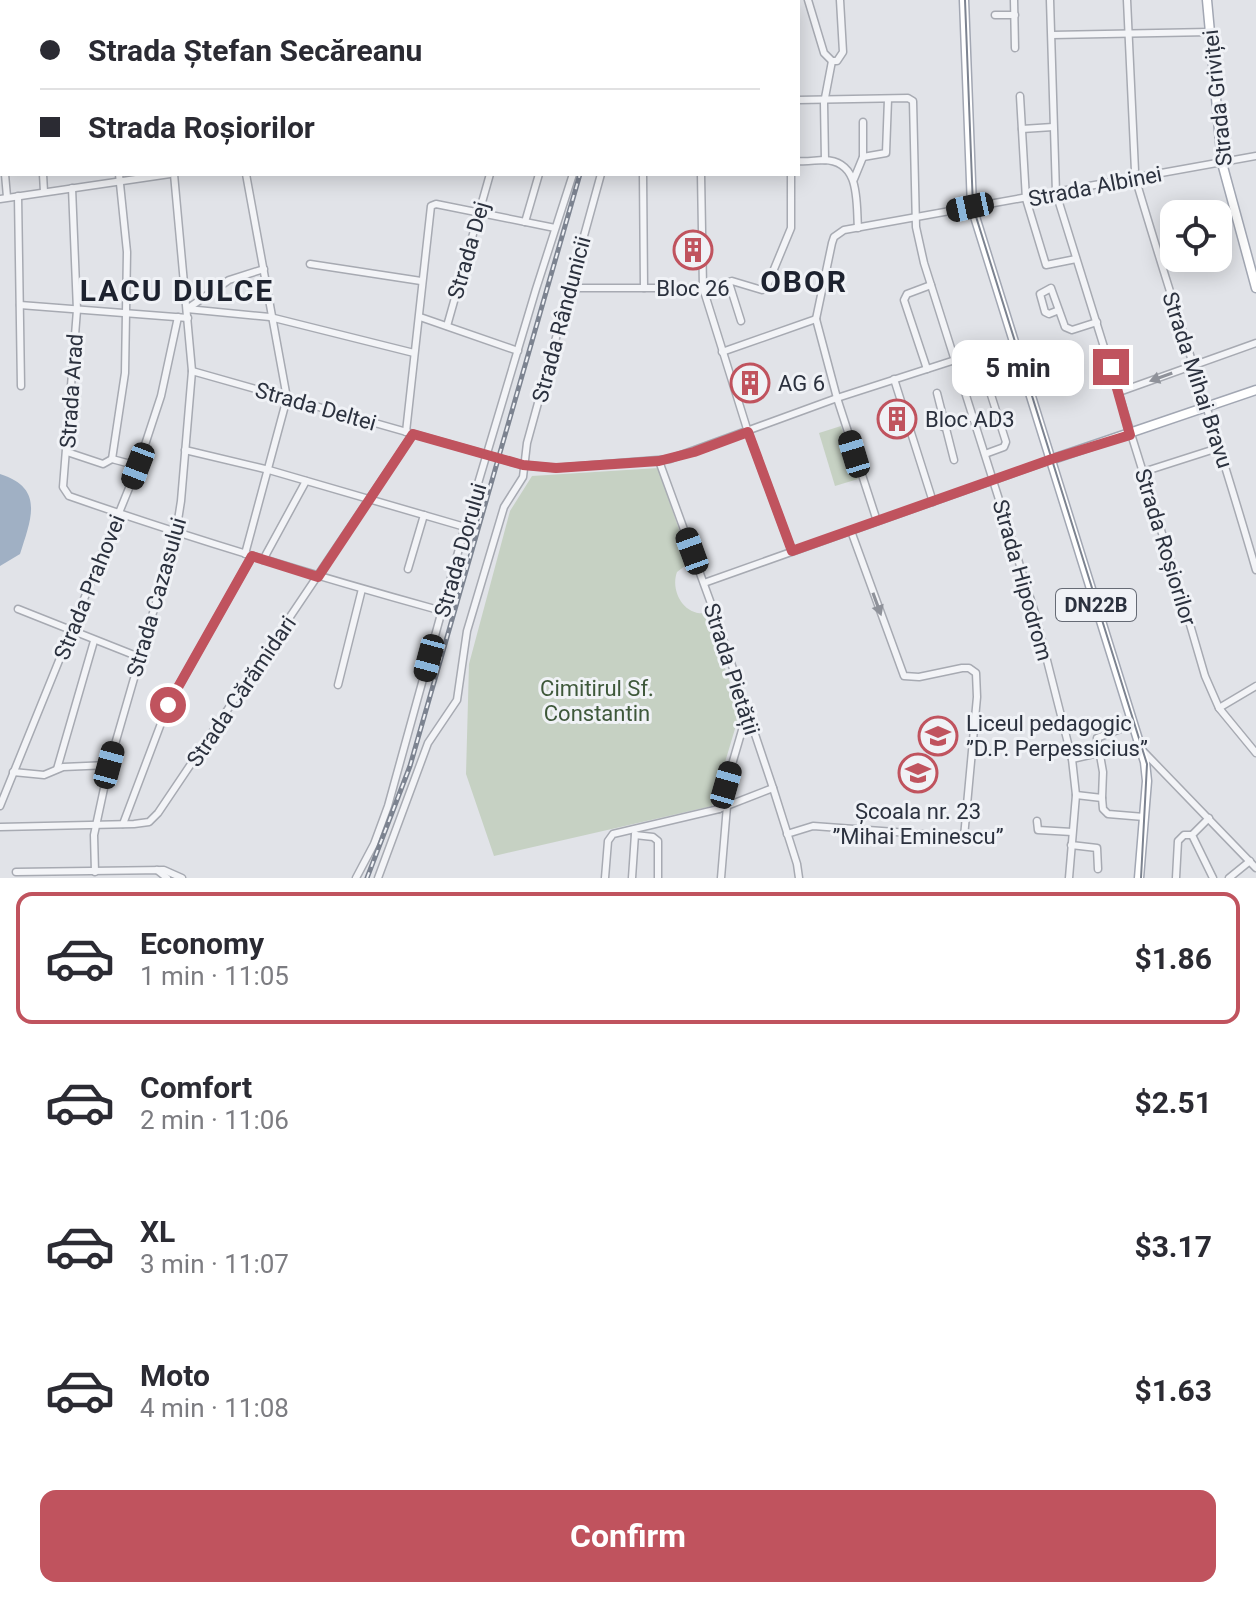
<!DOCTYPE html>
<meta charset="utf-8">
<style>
body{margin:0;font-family:Roboto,sans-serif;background:#f2f2f3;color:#2b2b33;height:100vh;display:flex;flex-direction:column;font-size:30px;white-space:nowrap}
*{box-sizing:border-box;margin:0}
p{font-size:26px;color:#7c7c81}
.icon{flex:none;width:44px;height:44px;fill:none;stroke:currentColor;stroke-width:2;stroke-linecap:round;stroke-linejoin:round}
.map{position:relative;height:878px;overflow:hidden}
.sheet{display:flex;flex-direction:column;background:#fff;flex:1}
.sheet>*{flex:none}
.banner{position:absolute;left:0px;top:0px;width:800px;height:176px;box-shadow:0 4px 20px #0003;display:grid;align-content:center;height:176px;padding:0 40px;background:#fff}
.tools{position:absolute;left:1160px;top:200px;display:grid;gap:16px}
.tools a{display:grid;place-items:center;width:72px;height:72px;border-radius:16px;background:#fff;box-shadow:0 4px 20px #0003;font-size:40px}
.end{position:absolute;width:36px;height:36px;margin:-18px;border:10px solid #c0535e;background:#fff;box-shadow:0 0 0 4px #fff}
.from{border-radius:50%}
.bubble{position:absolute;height:56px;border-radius:16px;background:#fff;box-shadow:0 4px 20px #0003;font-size:26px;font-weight:700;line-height:56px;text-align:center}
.car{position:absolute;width:24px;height:48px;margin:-24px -12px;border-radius:10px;box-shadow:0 0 6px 2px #0007;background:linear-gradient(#222 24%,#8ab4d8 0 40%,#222 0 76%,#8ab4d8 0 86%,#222 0)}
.banner b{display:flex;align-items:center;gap:28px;height:76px;font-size:30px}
.banner b+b{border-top:2px solid #e1e1e2}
.banner i{width:20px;height:20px;background:#2b2b33}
ul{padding:14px 0 0;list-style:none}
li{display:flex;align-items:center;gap:24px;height:132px;margin:0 16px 12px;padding:0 24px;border:4px solid transparent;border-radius:16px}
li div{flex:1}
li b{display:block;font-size:30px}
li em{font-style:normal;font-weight:700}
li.active{border-color:#c0535e}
li>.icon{width:72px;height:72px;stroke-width:1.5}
.primary-button{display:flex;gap:16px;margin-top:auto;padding:16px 40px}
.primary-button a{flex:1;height:92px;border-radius:16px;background:#c0535e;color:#fff;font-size:32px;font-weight:700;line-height:92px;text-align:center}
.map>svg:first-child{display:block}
.green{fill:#c6d1c3}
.water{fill:#a0b0c4}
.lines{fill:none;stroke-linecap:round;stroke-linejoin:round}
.minor-casing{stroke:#a7aab2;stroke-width:9}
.major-casing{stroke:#a2a7b3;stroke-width:11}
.minor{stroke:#f3f4f7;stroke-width:6}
.major{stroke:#fff;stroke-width:8}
.tram{stroke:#7c8390;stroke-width:2}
.rail-casing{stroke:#7c8390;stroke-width:5}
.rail{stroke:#f0f2f6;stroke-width:2;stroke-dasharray:6;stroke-linecap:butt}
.oneway{fill:#8f929a}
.route{stroke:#c0535e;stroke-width:10}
.labels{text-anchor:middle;stroke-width:6;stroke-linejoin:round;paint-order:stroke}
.shield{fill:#f0f2f6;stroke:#666b75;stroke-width:2}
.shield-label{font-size:20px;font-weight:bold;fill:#2b313e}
.street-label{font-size:22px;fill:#2b313e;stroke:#f0f2f6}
.poi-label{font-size:22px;fill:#2b313e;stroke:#f0f2f6;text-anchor:start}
.park-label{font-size:22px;fill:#3e583a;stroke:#f0f2f6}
.district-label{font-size:30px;font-weight:bold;letter-spacing:2px;fill:#1d222f;stroke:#f0f2f6}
</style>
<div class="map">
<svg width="1256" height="878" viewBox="0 0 1256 878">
<rect width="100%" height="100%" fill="#e1e3e8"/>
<g class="green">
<path d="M841,426L858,479L835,486L819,433Z"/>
<path d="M658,468L690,562L677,572C670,591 684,616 706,613L740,712L712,806L494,856L466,774L469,664L510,511L532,476Z"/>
</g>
<path class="water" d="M0,474C45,488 31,519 20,554L0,566Z"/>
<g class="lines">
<g class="minor-casing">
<g id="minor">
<path d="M151,0V2"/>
<path d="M352,0V2"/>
<path d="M543,0V2"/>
<path d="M717,0V2"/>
<path d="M778,0V2"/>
<path d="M808,0L824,53L832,61H837L843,52L840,0"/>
<path d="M1014,0L1015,48"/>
<path d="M1050,0L1056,193L1184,604L1205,676L1219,708L1256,753"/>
<path d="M1127,0L1135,171L1138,187C1176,315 1219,441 1256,570"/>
<path d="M618,2L619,0"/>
<path d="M652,2L653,0"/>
<path d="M995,15H1015"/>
<path d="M1052,35L1210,32"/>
<path d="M0,61L2,60"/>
<path d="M1020,96L1026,199L1046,265L1076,259"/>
<path d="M798,100L908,98L913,101L916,227L924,263L1035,613L1072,759L1076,795L1069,878"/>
<path d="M0,115L2,137"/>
<path d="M1022,129L1053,127"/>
<path d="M863,157L886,153L888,99"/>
<path d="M825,160L824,103L832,61"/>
<path d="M798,161C807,162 816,160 824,160C861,161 856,202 858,228"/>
<path d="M5,174L7,197"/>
<path d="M43,174L44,192"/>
<path d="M643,174L644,288"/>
<path d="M701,174L703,288L748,432L792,551"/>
<path d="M854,179L863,157V122"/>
<path d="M72,188L77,310L63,487L69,496C192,539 316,576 442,611"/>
<path d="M18,196L21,386"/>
<path d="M0,199L170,174"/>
<path d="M525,222L539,174"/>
<path d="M310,264L421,281"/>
<path d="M729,283L741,321"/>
<path d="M568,288H703L732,281L762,290L767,286L791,228V174"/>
<path d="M20,305L188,318"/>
<path d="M187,309L270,317L414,353"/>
<path d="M187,309L229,280L264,269"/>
<path d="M1059,310L1049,314L1045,312L1040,294L1051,288L1065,327L1072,330L1097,322"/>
<path d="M420,317L518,351"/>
<path d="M816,319L832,243L834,237L844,230L1256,156"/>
<path d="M816,319L837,398L877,521"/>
<path d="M447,326L490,174"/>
<path d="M722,352L816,319"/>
<path d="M927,369L904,300L907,294L931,285"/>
<path d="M192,371L523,465L556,468L670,459L837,398L955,360"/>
<path d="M894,379L933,502"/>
<path d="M960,379L980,373L985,376L1006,442L1004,447L985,454"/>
<path d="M1119,392L1256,343"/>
<path d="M937,393L954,460"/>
<path d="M943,427L973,417"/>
<path d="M406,432L431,206L436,204L555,228"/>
<path d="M185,450L269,470L465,527"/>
<path d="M67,452L103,464L112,459L138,466"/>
<path d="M112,459L125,373L127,252L119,174"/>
<path d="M659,461L713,609L773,788L797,864L799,878"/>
<path d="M1143,472L1221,447"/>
<path d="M245,554L287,398L246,174"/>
<path d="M263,560L306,481"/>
<path d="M408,569L424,515"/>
<path d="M704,583L1050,460"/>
<path d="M18,609L139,657"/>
<path d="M338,685L362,589"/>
<path d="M1219,708L1256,686"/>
<path d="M1142,750L1256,868"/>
<path d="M1072,759L1098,753"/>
<path d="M57,769L94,641"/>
<path d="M13,772L44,775L63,767L109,765"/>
<path d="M1076,795L1102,798L1103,809L1108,814L1144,817"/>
<path d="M1102,798L1103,772L1097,738L1133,724"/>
<path d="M0,806L138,466L161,396L178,317"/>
<path d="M719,809L747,713"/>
<path d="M1209,818L1192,835L1213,878"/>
<path d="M1037,821L1038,830L1072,832"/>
<path d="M123,824L168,705L252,556"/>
<path d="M0,827L134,824L149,822L158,813L413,434"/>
<path d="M787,834L813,826L964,837L977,697L976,673L969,668H962L919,677L904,676L851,531"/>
<path d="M635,835L653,837L658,841V878"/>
<path d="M1071,845L1097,848L1098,869"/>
<path d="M157,870L167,878"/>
<path d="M16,872L164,870L182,878"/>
<path d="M95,872L94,835L109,765L176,533L181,501L192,371L174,174"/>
<path d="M356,878L374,844L388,806L465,527L536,289L573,174"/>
<path d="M378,878L428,743L457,700L467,631L504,507L523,477L527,443L601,174"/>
<path d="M605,878L608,841L613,834L719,809L773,788"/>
<path d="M632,878L635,834"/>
<path d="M721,878L727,806"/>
<path d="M1176,878L1178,841L1184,835H1192"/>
<path d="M1229,878L1250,861"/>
</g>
</g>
<g class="major-casing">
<g id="major">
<path d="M964,0L972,207L1145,762L1147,781L1139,878"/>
<path d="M1207,0L1222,163L1256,288"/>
<path d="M1050,460L1256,390"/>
</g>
</g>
<use href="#minor" class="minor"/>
<use href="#major" class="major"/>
<path class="tram" d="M965,0L973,207L1147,764L1141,878"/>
<g class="rail-casing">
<g id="rail">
<path d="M629,2L630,0"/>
<path d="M367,878L410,766L580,174"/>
</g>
</g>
<use href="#rail" class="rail"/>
</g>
<defs><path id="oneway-solid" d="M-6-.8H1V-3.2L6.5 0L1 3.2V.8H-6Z" transform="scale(2)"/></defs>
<g class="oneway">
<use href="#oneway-solid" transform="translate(1161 377) rotate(160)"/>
<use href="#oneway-solid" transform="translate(877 604) rotate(70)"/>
</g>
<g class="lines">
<path class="route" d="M168,705L252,556L318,577L413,434L523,465L556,468L659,461L694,452L748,432L792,551L1052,459L1130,435L1111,367"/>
</g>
<defs>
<g id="building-ring" transform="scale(2)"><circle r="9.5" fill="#f0f2f6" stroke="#c0535e" stroke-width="1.5"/><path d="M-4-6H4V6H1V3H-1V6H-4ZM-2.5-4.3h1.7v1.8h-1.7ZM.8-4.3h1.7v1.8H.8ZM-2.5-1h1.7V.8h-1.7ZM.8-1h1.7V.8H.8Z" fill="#c0535e"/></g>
<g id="university-ring" transform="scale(2)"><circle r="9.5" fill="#f0f2f6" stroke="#c0535e" stroke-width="1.5"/><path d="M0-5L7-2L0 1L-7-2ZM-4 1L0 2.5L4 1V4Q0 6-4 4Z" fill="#c0535e"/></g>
<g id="school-ring" transform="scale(2)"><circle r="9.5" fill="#f0f2f6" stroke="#c0535e" stroke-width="1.5"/><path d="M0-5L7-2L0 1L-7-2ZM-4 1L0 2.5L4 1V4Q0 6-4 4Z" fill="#c0535e"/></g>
</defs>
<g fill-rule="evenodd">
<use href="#building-ring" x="693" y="250"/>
<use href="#building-ring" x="750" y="383"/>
<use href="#building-ring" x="897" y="419"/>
<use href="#university-ring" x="938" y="736"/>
<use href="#school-ring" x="918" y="773"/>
</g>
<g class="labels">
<rect class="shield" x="1056" y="589" width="80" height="32" rx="6"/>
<g class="shield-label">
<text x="1096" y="612">DN22B</text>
</g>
<g class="street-label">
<text transform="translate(1217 98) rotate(-96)" y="8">Strada Griviței</text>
<text transform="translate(1095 186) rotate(-11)" y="8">Strada Albinei</text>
<text transform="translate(468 250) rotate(-74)" y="8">Strada Dej</text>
<text transform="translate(561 319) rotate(-75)" y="8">Strada Rândunicii</text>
<text transform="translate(1198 380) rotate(72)" y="8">Strada Mihai Bravu</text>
<text transform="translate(71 391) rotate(-86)" y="8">Strada Arad</text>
<text transform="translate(316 406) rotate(16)" y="8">Strada Deltei</text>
<text transform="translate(1166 547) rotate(73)" y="8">Strada Roșiorilor</text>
<text transform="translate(460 550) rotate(-74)" y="8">Strada Dorului</text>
<text transform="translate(1023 580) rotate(74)" y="8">Strada Hipodrom</text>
<text transform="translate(89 587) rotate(-68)" y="8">Strada Prahovei</text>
<text transform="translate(156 597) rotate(-74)" y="8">Strada Cazasului</text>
<text transform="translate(732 669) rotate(72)" y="8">Strada Pietății</text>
<text transform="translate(241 691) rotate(-56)" y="8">Strada Cărămidari</text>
</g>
<g class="poi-label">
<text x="693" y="296" text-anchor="middle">Bloc 26</text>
<text x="778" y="391">AG 6</text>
<text x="925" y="427">Bloc AD3</text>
<text x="966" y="731">Liceul pedagogic<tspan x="966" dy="25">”D.P. Perpessicius”</tspan></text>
<text x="918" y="819" text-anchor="middle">Școala nr. 23<tspan x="918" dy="25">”Mihai Eminescu”</tspan></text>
</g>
<g class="park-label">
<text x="597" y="696">Cimitirul Sf.<tspan x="597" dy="25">Constantin</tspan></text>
</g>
<g class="district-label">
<text x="804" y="292">OBOR</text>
<text x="177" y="301">LACU DULCE</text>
</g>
</g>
</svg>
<div class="tools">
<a><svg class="icon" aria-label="locate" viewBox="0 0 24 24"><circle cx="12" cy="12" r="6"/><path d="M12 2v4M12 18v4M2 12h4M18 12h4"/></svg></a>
</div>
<i class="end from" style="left:168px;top:705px"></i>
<i class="end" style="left:1111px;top:367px"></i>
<div class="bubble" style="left:952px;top:340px;width:132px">5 min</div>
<i class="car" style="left:970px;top:207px;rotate:258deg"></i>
<i class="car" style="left:854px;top:454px;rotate:343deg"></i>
<i class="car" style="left:138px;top:466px;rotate:201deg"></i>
<i class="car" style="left:692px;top:551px;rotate:340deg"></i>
<i class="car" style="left:429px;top:658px;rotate:195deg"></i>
<i class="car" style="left:109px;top:765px;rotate:15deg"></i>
<i class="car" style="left:726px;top:785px;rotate:16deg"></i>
<div class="banner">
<b><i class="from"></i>Strada Ștefan Secăreanu</b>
<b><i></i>Strada Roșiorilor</b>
</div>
</div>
<section class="sheet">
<ul>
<li class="active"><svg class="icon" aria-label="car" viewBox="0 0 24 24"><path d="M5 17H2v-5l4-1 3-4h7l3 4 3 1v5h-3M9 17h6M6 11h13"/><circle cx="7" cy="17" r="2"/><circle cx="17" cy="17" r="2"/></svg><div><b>Economy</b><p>1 min · 11:05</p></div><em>$1.86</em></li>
<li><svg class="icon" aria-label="car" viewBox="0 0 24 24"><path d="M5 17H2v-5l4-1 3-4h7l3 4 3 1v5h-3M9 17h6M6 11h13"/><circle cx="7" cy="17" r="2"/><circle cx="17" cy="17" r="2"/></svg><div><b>Comfort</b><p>2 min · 11:06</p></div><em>$2.51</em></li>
<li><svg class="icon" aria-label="car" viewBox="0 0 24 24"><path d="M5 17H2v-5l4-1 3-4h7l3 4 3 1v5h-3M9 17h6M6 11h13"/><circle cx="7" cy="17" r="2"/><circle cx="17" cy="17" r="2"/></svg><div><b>XL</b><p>3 min · 11:07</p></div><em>$3.17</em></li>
<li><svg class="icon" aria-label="car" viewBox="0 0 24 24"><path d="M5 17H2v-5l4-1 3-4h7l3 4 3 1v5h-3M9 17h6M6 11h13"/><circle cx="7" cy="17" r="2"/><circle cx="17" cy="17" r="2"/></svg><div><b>Moto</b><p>4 min · 11:08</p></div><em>$1.63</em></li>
</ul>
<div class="primary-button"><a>Confirm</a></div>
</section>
